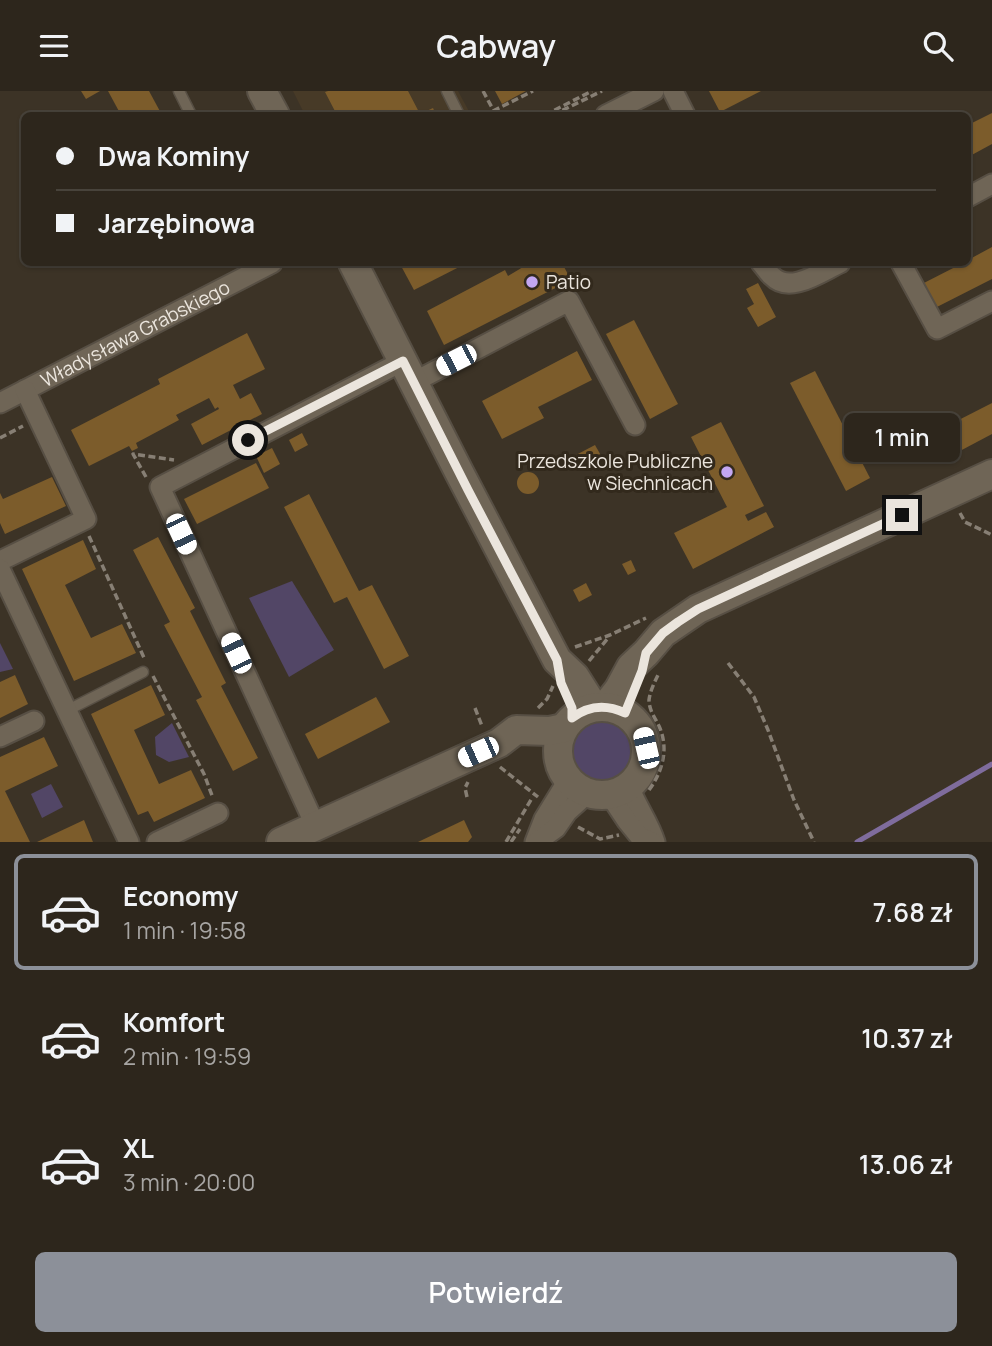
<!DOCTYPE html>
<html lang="pl">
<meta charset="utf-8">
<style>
body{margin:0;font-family:Manrope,sans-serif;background:#393229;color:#f1f3f6;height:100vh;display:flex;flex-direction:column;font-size:26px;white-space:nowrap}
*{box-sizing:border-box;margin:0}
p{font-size:23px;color:#a7a5a3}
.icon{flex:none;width:38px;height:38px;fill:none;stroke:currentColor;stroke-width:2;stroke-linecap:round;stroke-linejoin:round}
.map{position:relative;height:751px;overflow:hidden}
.details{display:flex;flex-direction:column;background:#2d261c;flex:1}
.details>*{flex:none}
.banner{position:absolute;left:21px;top:21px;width:950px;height:154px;border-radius:10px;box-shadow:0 2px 5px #0004,0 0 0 2px #48433b;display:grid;align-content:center;height:154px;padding:0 35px;background:#2d261c}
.end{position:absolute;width:32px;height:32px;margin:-16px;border:9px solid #ebe5dd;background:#111;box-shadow:0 0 0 4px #111}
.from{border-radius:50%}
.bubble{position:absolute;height:49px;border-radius:10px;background:#2d261c;box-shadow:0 2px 5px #0004,0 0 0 2px #48433b;font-size:23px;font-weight:600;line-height:49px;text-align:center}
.car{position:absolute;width:21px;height:42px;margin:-21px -10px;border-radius:9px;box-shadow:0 0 5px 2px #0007;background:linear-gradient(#fff 24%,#345 0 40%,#fff 0 76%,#345 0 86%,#fff 0)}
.banner b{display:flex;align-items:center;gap:24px;height:66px;font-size:26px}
.banner b+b{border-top:2px solid #48433b}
.banner i{width:18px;height:18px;background:#f1f3f6}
ul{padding:12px 0 0;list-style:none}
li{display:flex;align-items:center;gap:21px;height:116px;margin:0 14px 10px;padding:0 21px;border:4px solid transparent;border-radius:10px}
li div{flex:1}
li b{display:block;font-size:26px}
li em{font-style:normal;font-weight:600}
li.on{border-color:#8c9099}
li>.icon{width:63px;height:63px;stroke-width:1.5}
.action{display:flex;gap:14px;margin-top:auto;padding:14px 35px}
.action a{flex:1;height:80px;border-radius:10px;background:#8c9099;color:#fff;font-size:28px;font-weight:600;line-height:80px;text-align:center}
header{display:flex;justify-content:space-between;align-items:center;height:91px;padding:0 35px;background:#2d261c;font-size:32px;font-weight:600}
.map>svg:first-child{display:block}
.built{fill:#473a27}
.green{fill:#524666}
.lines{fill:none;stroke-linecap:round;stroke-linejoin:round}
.stream{stroke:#7f6c9d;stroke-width:5}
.building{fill:#7c5c2b}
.lane-casing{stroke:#574f44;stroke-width:13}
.street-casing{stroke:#574f44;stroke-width:23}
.secondary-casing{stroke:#574f44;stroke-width:32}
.path{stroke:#877f74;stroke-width:3.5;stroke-dasharray:7 3.5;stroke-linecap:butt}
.lane{stroke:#6f6556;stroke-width:10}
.street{stroke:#6f6556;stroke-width:19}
.secondary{stroke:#6f6556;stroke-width:28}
.route{stroke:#ebe5dd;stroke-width:9}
.poi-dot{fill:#c3a7f2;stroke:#32291c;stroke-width:2.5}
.labels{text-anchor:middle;stroke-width:6;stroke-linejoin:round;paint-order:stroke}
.poi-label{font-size:19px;fill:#ebe5dd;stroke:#32291c;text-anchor:start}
.street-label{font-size:19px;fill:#ebe5dd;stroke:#32291c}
</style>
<header><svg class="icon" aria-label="menu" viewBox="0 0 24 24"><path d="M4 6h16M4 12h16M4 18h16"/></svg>Cabway<svg class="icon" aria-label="search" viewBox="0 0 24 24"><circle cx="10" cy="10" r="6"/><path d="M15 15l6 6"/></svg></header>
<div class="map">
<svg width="992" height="751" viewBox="0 0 992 751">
<rect width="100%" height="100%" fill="#3c3326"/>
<path class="built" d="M293,0H458L471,24H305Z"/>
<g class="green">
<path d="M292,490L334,559L289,586L249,507Z"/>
<path d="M0,552L13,578L0,581Z"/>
<circle cx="603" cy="661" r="33"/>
<path d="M172,632L189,666L169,671L156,664L155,646Z"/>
<path d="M51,693L63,716L42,727L31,703Z"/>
</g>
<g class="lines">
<path class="stream" d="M857,751L992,673"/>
</g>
<g class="building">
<path d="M81,0H100L86,8Z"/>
<path d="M108,0H149L162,24H121Z"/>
<path d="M328,0H408L420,23L433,17L436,24H337L325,1Z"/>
<path d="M495,0H526L502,13Z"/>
<path d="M709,0H761L720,21Z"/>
<path d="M992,22V53L968,66V34Z"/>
<path d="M992,156V188L931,219L918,195L963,172H968V169Z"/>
<path d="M402,172H467L414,199L400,173Z"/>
<path d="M520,172H562L571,189L444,254L427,220L505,179L508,185L523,176Z"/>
<path d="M758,192L776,226L758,236L747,217L754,213L746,198Z"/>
<path d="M634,229L678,313L650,328L606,243Z"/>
<path d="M247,242L265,278L233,294L240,308L251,302L262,323L202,354L191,333L219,318L218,316L215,318L209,307L176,324L179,329L136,352L138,357L132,360L129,355L89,375L71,339L160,293L158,288Z"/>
<path d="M577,260L592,289L538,316L544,327L502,348L482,310Z"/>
<path d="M815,280L870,387L846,400L790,292Z"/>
<path d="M992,312V343L958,361L945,336Z"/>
<path d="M721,331L764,415L745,424L748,430L766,421L774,436L693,478L674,442L727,416L691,346Z"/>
<path d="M302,342L308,354L295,361L289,349Z"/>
<path d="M595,354L603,368L582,379L574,365Z"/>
<path d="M272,357L280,373L264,382L256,365Z"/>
<path d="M256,372L269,397L197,433L184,408Z"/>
<circle cx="528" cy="392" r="11"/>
<path d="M52,386L66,415L5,443L0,432V402L3,408Z"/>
<path d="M309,403L359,500L372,494L409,565L384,578L347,506L334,512L284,416Z"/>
<path d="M158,446L195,517L190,520L226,592L221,595L258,667L233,680L196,609L202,606L164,534L170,531L133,459Z"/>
<path d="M83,449L96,478L65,494L91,547L122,533L136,562L74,590L22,478Z"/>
<path d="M631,469L636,480L628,484L622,473Z"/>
<path d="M586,492L592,504L579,511L573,499Z"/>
<path d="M15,584L28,613L0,627V591Z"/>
<path d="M151,594L165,624L134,639L159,693L191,679L205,707L154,731L148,720L138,724L91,623Z"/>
<path d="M376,606L390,631L318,668L305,643Z"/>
<path d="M44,646L58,675L5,700L30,751H0V666Z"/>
<path d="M84,729L93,751H37Z"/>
<path d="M464,729L472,746L468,751H418Z"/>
</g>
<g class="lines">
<g class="lane-casing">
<g id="lane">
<path d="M179,0L191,24"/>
<path d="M447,0L459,24"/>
<path d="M66,620L143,581"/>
</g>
</g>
<g class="street-casing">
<g id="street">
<path d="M673,0L685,24"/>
<path d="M606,24L654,0"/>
<path d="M968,106L992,93"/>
<path d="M761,172C765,176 768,182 772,185C790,204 822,180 840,172"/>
<path d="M901,172L937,238L992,210"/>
<path d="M414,291L569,210L635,334"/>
<path id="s1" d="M0,312L272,172"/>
<path d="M0,470L86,428L25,299"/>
<path d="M0,478L129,751"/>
<path d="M0,646L34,630"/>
<path d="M629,695C636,715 649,731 655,751"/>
<path d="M606,704L615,712L627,730L640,746L652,751"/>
<path d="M316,736L160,396L403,270"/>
<path d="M157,751L218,722"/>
<path d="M535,751L544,728L565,694L566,686"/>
<path d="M537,751L556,737L567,721L588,702"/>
</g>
</g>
<g class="secondary-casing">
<g id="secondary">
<path d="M262,0L275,24"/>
<path d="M353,172L459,381L557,569L575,586L594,616"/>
<path d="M605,616L619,598L631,576L646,562L663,542L698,518L992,383"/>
<circle cx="602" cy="660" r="44"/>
<path d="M281,751L499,652L516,639L550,640L564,637"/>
</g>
</g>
<g class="path">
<path d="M483,0L496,24"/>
<path d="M493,20L533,0"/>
<path d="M545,24L592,0"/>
<path d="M553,24L602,0"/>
<path d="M0,347L23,335"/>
<path d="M146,386L133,363L174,369"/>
<path d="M960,422L965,431L992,444"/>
<path d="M89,445L145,569"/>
<path d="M575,556L610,544L646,527"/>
<path d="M589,570L609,546"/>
<path d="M728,572L754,606L768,639L794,709L814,751"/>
<path d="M153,585L204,683L213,707"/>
<path d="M475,617L482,635"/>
<path d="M538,617L547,608L553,595"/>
<path d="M500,676L538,706"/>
<path d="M649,699C663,680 669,657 659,635C655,627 649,619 649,609C650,600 655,590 659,582"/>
<path d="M467,706L465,697L468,691"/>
<path d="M578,736L600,748L619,744"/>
<path d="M506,751L532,707"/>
<path d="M511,751L520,738"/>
</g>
<use href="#lane" class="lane"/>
<use href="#street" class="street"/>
<use href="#secondary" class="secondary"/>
</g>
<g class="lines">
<path class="route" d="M248,349L403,270L468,399L557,569L561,592L572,617V627C589,614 606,613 625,622L642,580L646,562L663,542L678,531L698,518L902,424"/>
</g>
<g class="poi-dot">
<circle cx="532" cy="191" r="7"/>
<circle cx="727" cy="381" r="7"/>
</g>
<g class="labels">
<g class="poi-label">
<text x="546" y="198">Patio</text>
<text x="713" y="377" text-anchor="end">Przedszkole Publiczne<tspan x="713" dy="22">w Siechnicach</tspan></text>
</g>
<g class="street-label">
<text dy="7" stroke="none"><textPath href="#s1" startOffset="152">Władysława Grabskiego</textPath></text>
</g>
</g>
</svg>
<i class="end from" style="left:248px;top:349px"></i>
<i class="end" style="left:902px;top:424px"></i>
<div class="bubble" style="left:844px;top:322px;width:116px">1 min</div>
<i class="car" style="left:456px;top:269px;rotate:243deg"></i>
<i class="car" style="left:181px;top:443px;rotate:155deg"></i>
<i class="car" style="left:236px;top:562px;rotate:335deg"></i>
<i class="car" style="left:646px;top:657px;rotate:347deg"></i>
<i class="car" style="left:478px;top:661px;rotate:246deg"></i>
<div class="banner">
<b><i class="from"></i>Dwa Kominy</b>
<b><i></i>Jarzębinowa</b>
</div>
</div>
<section class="details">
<ul>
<li class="on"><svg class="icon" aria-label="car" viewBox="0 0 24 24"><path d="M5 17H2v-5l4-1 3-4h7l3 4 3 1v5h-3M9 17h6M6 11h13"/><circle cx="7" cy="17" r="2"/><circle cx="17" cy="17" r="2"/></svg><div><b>Economy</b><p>1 min · 19:58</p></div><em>7.68 zł</em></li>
<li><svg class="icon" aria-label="car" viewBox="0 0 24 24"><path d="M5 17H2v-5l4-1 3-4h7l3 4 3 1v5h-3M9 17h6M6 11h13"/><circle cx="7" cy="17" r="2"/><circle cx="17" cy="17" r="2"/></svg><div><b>Komfort</b><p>2 min · 19:59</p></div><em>10.37 zł</em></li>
<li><svg class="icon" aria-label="car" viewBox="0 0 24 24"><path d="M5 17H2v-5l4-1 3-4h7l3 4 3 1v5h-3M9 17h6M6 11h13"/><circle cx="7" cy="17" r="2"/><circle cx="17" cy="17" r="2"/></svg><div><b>XL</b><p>3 min · 20:00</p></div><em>13.06 zł</em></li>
</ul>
<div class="action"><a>Potwierdź</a></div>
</section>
